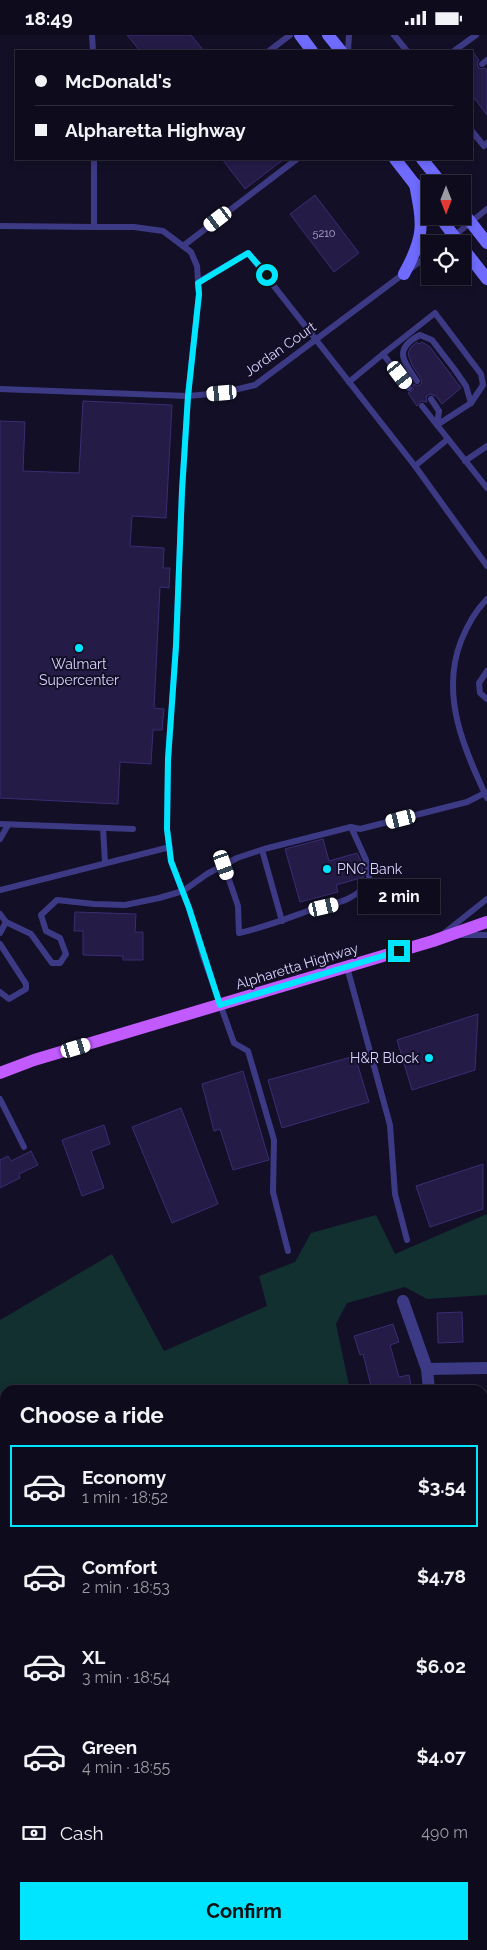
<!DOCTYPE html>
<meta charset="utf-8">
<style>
body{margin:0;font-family:Raleway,sans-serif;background:#171425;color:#f1f3f6;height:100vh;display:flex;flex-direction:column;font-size:19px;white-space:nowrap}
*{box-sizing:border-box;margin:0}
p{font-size:16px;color:#9b9ba3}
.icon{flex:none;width:28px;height:28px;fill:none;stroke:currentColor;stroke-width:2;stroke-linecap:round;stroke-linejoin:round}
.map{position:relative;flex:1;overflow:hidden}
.drawer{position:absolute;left:0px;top:1350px;width:488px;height:565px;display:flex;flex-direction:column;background:#0e0b1c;border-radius:15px 15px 0 0;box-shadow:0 2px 8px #0003,0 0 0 1px #2e2b3b}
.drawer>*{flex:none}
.top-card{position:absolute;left:15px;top:15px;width:458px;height:110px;border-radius:0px;box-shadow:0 2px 8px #0003,0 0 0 1px #2e2b3b;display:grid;align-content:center;height:110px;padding:0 20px;background:#0e0b1c}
.needle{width:32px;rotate:180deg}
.controls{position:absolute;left:421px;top:140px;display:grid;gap:10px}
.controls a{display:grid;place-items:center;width:50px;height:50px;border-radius:0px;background:#0e0b1c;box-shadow:0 2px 8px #0003,0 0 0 1px #2e2b3b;font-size:25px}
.end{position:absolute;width:22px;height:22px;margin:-11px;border:6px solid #00e5ff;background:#111;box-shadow:0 0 0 2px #111}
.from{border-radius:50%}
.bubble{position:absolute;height:35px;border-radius:0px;background:#0e0b1c;box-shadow:0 2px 8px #0003,0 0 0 1px #2e2b3b;font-size:16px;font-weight:700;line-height:35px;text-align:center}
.car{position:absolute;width:15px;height:30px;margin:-15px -8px;border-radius:6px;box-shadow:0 0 4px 1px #0007;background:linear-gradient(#fff 24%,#345 0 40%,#fff 0 76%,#345 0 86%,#fff 0)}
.top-card b{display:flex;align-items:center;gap:18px;height:48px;font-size:19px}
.top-card b+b{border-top:1px solid #2e2b3b}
.top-card i{width:12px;height:12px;background:#f1f3f6}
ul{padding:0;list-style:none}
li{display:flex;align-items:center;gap:15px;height:82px;margin:0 10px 8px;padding:0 10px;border:2px solid transparent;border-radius:0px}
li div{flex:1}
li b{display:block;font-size:19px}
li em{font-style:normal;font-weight:700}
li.on{border-color:#00e5ff}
li>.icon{width:45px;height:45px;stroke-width:1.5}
h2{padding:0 20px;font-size:22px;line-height:60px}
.pay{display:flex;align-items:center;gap:12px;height:55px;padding:0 20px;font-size:19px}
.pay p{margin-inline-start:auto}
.button{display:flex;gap:10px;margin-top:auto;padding:10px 20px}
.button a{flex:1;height:58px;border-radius:0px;background:#00e5ff;color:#111;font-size:20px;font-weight:700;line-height:58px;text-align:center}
.status{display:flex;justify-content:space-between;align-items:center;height:35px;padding:0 25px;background:#0e0b1c;direction:ltr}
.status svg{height:14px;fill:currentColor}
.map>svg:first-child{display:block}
.green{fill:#12302f}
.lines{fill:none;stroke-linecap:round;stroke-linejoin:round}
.stream{stroke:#0c2248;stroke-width:4}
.building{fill:#241b47;stroke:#3b2d73}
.service{stroke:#3d3a85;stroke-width:6}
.minor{stroke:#3d3a85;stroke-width:12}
.tertiary{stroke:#3d3a85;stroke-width:12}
.secondary{stroke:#6f6bff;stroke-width:12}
.primary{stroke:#c25bff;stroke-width:12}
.route{stroke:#00e5ff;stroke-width:6}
.poi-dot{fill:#00e5ff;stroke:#130f26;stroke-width:2}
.labels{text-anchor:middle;stroke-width:4;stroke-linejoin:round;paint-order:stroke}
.number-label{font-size:11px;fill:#aca6d1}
.street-label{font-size:14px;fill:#d9d4ff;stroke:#130f26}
.poi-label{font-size:14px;fill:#d9d4ff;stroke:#130f26}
</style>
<div class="status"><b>18:49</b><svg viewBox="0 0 49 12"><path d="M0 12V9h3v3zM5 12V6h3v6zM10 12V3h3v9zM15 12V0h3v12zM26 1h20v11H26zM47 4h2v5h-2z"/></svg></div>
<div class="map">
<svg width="487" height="1915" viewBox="0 0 487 1915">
<rect width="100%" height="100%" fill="#130f26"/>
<g class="green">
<path d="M487,1179V1260L427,1264L405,1252L347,1268L336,1289L350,1355H5V1866L0,1865V1285L112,1219L164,1316L267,1271L259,1241L295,1227L311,1198L376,1180L395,1219Z"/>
<path d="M487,1656V1915H191L175,1910H482V1657Z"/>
</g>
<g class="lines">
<g class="stream">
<path d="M482,1726L487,1724"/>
<path d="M361,1915L362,1910"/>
</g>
</g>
<g class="building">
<path d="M127,0H191L204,16H140Z"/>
<path d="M471,15L479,25L477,28L478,32L481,34L485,33L487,35V80L471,59Z"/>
<path d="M222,124H284L245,154Z"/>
<path d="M315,160L359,218L334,237L290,179Z"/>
<path d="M417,307L419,309L422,307L430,312L461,353L442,369L436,361L430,359L426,362L427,367L421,366L417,371L408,358L413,355V349L418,351L422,348L421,344L412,330L408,319L410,313Z"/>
<path d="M83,366L172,370L166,483L132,481L130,511L164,513L163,533H170L169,553L160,552L154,673L164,674L162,695H153L151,729L120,727L118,769L0,763V386L25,387L23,436L79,438Z"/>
<path d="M323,804L329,826L357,818L361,826L364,842L336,850L338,857L300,867L285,814Z"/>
<path d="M75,877L136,879L135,897H143V925H123V921L83,920V896H74Z"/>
<path d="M478,979L475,1035L412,1055L397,1005Z"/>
<path d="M355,1021L369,1067L282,1093L268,1045Z"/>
<path d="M243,1036L269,1125L233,1135L220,1094L214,1096L202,1049Z"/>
<path d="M181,1073L218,1169L172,1188L132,1092Z"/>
<path d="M104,1090L110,1109L91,1116L104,1153L82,1161L62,1105Z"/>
<path d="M31,1116L38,1130L19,1139L20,1143L0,1153V1125L8,1121L11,1126Z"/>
<path d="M483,1129V1174L430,1192L416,1151Z"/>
<path d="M462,1277L463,1307L438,1308L437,1278Z"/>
<path d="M393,1289L399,1307L390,1310L399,1342L409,1340L412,1355H372L363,1319L360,1320L354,1301Z"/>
</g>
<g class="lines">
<g class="service">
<path d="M92,0L93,16"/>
<path d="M394,0L407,16"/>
<path d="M269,16L290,0"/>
<path d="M348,16L349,0"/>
<path d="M454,16L476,0"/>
<path d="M482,29L487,25"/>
<path d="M471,95L484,111L487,108"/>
<path d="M94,124V192H134L163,196L191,217L197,231L199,259L188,361L182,455L176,611L168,724L167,794L171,827L189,873L203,921L234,1008L248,1016L274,1105L273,1157L288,1216"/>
<path d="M0,191L94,192"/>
<path d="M444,209L487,174"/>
<path d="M183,211L297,124"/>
<path d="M198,247L248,218L415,431L487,531"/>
<path d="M417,346C403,326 393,314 420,300L432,305L455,335L466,351L471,368"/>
<path d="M349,347L383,319"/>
<path d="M409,353L383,319L435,278L481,339L483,350L471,368L437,390L422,371"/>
<path d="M0,354L188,361L221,358L255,350L430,219"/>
<path d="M431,364L439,376L437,390L487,453"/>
<path d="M465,426L487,411"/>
<path d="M415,431L448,404"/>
<path d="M487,564C475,576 467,591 461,606C440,660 464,714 487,763"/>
<path d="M487,636L479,648L480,658L487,664"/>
<path d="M0,789L133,794"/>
<path d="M351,792L360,794L368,792L467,767L487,757"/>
<path d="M103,793L105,827"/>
<path d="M0,804L8,790"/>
<path d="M262,815L282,886"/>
<path d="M0,855L170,812"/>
<path d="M0,879L6,887L31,899L52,928H60L66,919L60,903L46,896L41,880L57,865L94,869L125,870L159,863L183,856L207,839L237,823L264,814L351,792L366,825L370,847C345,872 335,866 305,877C283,885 262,893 239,898L238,871L224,830"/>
<path d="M0,898L6,887"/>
<path d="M443,899L487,864"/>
<path d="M462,900H487"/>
<path d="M0,909L26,949V954L9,964L0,957"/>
<path d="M347,932L390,1090L395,1159L407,1205"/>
<path d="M0,1064L24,1112"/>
<path d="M0,1451L5,1454"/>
<path d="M482,1506L487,1508"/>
</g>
<g class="minor">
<path d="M403,1266L427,1334L429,1355"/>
<path d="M427,1334L487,1333"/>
<path d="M482,1439L487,1440"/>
</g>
<g class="tertiary">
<path d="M0,1620H5"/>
<path d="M482,1687L487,1688"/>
</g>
<g class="secondary">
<path d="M300,0L312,16"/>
<path d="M328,0L341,16"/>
<path d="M395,124L430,169"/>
<path d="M422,124L442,149"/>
<path d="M462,176L487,208"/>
<path d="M439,181L460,209"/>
<path d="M462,212L487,244"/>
<path d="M404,239C425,201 423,190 415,149"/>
</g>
<path class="primary" d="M0,1038L34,1025L433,906L487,887"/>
</g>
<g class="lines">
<path class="route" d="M267,240L248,218L198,248L199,259L188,361L182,456L176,611L168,724L167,794L171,826L189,873L220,970L399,916"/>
</g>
<g class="poi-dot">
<circle cx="79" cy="613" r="5"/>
<circle cx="327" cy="834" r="5"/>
<circle cx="429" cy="1023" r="5"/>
</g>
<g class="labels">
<g class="number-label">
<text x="324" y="202">5210</text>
</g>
<g class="street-label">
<text transform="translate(280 314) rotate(-35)" y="5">Jordan Court</text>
<text transform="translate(297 931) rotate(-17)" y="5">Alpharetta Highway</text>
</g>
<g class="poi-label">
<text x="79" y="634">Walmart<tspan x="79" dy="16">Supercenter</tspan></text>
<text x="337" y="839" text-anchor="start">PNC Bank</text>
<text x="419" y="1028" text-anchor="end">H&amp;R Block</text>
</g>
</g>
</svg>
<div class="controls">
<a><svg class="needle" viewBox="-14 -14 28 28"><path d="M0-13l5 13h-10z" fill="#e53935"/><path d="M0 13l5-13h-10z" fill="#9b9ba3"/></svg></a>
<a><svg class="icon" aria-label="locate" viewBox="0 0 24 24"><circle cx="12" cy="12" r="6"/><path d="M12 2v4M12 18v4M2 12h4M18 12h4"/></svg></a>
</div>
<i class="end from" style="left:267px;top:240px"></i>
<i class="end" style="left:399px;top:916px"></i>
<div class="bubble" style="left:358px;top:844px;width:82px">2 min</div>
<i class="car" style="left:218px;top:184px;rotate:233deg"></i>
<i class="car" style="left:400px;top:340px;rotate:143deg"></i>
<i class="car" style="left:222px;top:358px;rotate:265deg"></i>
<i class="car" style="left:401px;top:784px;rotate:256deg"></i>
<i class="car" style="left:224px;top:830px;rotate:161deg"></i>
<i class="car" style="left:324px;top:872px;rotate:77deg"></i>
<i class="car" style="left:76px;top:1013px;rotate:73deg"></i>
<div class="top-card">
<b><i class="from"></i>McDonald's</b>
<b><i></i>Alpharetta Highway</b>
</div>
<section class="drawer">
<h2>Choose a ride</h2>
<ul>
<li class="on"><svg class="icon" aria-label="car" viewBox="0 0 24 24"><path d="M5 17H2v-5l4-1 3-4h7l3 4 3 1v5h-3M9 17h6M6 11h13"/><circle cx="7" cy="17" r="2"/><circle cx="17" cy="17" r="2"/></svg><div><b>Economy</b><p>1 min · 18:52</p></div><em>$3.54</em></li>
<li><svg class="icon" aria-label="car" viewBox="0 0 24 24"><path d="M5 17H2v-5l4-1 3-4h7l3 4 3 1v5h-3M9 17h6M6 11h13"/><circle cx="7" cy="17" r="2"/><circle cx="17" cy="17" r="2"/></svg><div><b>Comfort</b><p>2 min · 18:53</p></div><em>$4.78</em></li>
<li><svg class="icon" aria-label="car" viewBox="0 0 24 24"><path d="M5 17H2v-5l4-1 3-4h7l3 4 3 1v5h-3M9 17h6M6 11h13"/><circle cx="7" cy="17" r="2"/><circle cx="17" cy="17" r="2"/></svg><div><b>XL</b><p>3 min · 18:54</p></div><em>$6.02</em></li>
<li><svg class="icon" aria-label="car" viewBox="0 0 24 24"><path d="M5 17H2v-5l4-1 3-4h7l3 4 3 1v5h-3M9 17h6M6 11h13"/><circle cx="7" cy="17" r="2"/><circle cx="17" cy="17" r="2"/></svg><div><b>Green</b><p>4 min · 18:55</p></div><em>$4.07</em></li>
</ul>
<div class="pay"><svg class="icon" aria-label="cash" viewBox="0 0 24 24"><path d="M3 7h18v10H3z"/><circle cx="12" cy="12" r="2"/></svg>Cash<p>490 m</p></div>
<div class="button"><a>Confirm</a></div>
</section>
</div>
